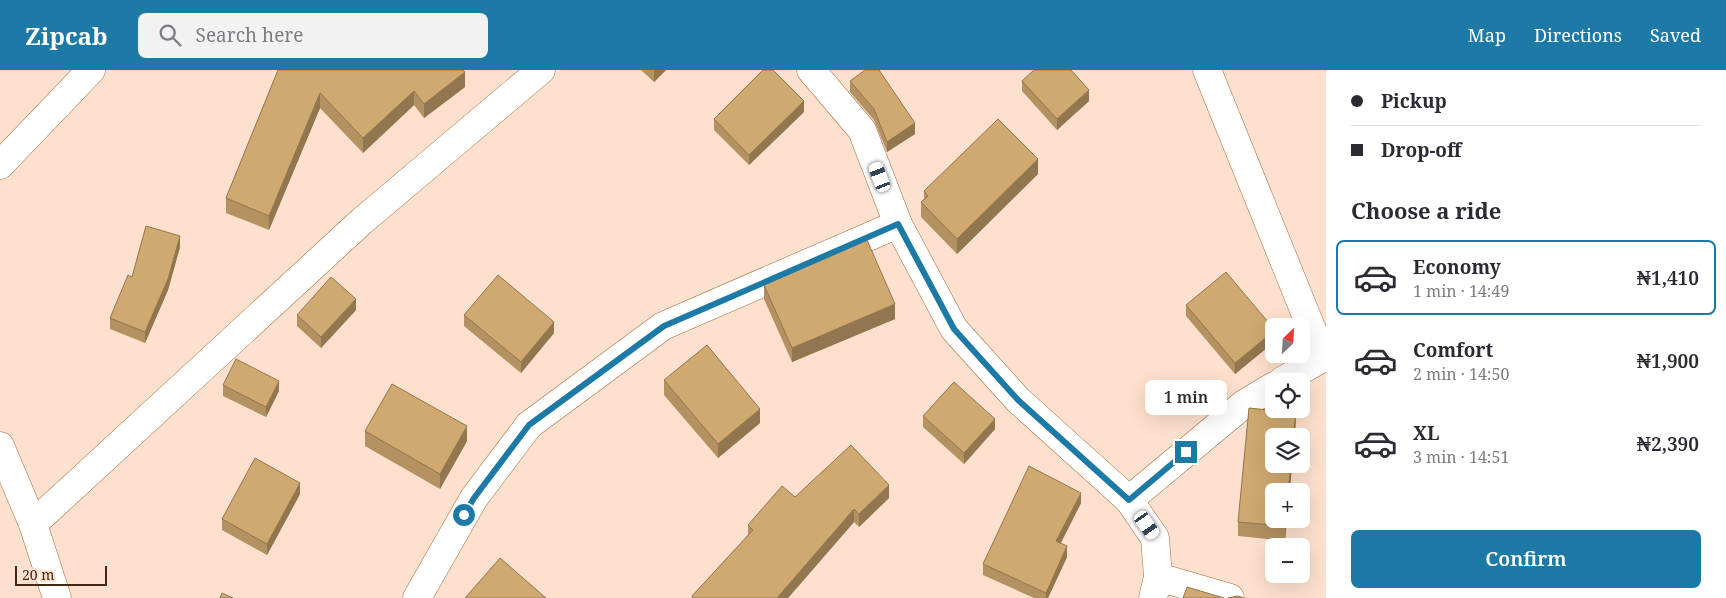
<!DOCTYPE html>
<meta charset="utf-8">
<style>
body{margin:0;font-family:"Noto Serif",serif;background:#f2f2f3;color:#2b2b33;height:100vh;display:flex;flex-direction:column;font-size:19px;white-space:nowrap}
*{box-sizing:border-box;margin:0}
p{font-size:16px;color:#7c7c81}
.icon{flex:none;width:28px;height:28px;fill:none;stroke:currentColor;stroke-width:2;stroke-linecap:round;stroke-linejoin:round}
.map{position:relative;flex:1;overflow:hidden}
.side{display:flex;flex-direction:column;background:#fff;width:400px}
.side>*{flex:none}
.banner{display:grid;align-content:center;height:110px;padding:0 25px;background:#fff}
.needle{width:32px;rotate:25deg}
.buttons{position:absolute;left:1265px;top:248px;display:grid;gap:10px}
.buttons a{display:grid;place-items:center;width:45px;height:45px;border-radius:8px;background:#fff;box-shadow:0 5px 20px #0002;font-size:25px}
.scale{position:absolute;left:15px;bottom:12px;width:92px;box-sizing:border-box;padding-left:5px;border:2px solid #432814;border-top:0;font-size:14px;line-height:18px;white-space:nowrap;color:#432814;-webkit-text-stroke:4px #fde0cd;paint-order:stroke}
.end{position:absolute;width:22px;height:22px;margin:-11px;border:6px solid #1d7aa7;background:#fff;box-shadow:0 0 0 2px #fff}
.from{border-radius:50%}
.bubble{position:absolute;height:35px;border-radius:8px;background:#fff;box-shadow:0 5px 20px #0002;font-size:16px;font-weight:600;line-height:35px;text-align:center}
.car{position:absolute;width:15px;height:30px;margin:-15px -8px;border-radius:6px;box-shadow:0 0 4px 1px #0007;background:linear-gradient(#fff 24%,#345 0 40%,#fff 0 76%,#345 0 86%,#fff 0)}
.banner b{display:flex;align-items:center;gap:18px;height:48px;font-size:19px}
.banner b+b{border-top:1px solid #e1e1e2}
.banner i{width:12px;height:12px;background:#2b2b33}
ul{padding:0;list-style:none}
li{display:flex;align-items:center;gap:15px;height:75px;margin:0 10px 8px;padding:0 15px;border:2px solid transparent;border-radius:8px}
li div{flex:1}
li b{display:block;font-size:19px}
li em{font-style:normal;font-weight:600}
li.selected{border-color:#1d7aa7}
li>.icon{width:45px;height:45px;stroke-width:1.5}
h2{padding:0 25px;font-size:22px;line-height:60px}
.primary-button{display:flex;gap:10px;margin-top:auto;padding:10px 25px}
.primary-button a{flex:1;height:58px;border-radius:8px;background:#1d7aa7;color:#fff;font-size:20px;font-weight:600;line-height:58px;text-align:center}
header{display:flex;align-items:center;gap:30px;box-sizing:border-box;height:70px;padding:0 25px;background:#1d7aa7;color:#fff}
header strong{font-size:24px}
nav{display:flex;gap:28px;margin-inline-start:auto;font-size:18px}
.search{width:350px;height:45px;background:#f2f2f3;display:flex;align-items:center;gap:12px;box-sizing:border-box;padding:0 18px;border-radius:8px;color:#7c7c81;font-size:19px}
main{display:flex;flex:1;min-height:0}
.map>svg:first-child{display:block}
.lines{fill:none;stroke-linecap:round;stroke-linejoin:round}
.minor-casing{stroke:#a86939;stroke-width:29}
.minor{stroke:#fff;stroke-width:28}
.wall{fill:#b39161}
.shaded-wall{fill:#92764f}
.building{fill:#d0a971;stroke:#92764f}
.route{stroke:#1d7aa7;stroke-width:6}
</style>
<header>
<strong>Zipcab</strong>
<div class="search"><svg class="icon" aria-label="search" viewBox="0 0 24 24"><circle cx="10" cy="10" r="6"/><path d="M15 15l6 6"/></svg>Search here</div>
<nav><a>Map</a><a>Directions</a><a>Saved</a></nav>
</header>
<main>
<div class="map">
<svg width="1326" height="528" viewBox="0 0 1326 528">
<rect width="100%" height="100%" fill="#fde0cd"/>
<g class="lines">
<g class="minor-casing">
<g id="minor">
<path d="M811,0L862,60L898,154L954,259L1018,330L1129,430L1155,468L1158,507L1153,528"/>
<path d="M1207,0L1323,287"/>
<path d="M0,95L91,0"/>
<path d="M1282,311L1326,286"/>
<path d="M0,376L33,454L57,528"/>
<path d="M1129,430L1244,334L1274,316"/>
<path d="M33,454L362,151L541,0"/>
<path d="M1158,507L1230,528"/>
<path d="M417,528L474,428L529,355L663,256L898,154"/>
</g>
</g>
<use href="#minor" class="minor"/>
</g>
<g class="wall">
<path d="M278,0L465,17L424,48L414,35L363,83L320,38L269,160L226,143V128Z"/>
<path d="M641,0H666L654,12Z"/>
<path d="M850,11L915,64L887,82L874,50L850,22Z"/>
<path d="M1022,11L1089,31L1057,60L1022,21Z"/>
<path d="M804,42L749,95L714,60V49Z"/>
<path d="M1038,104L957,184L921,147V132L924,129V121Z"/>
<path d="M180,177L168,220L145,273L110,259V248L132,207Z"/>
<path d="M764,215L895,249L792,292L764,229Z"/>
<path d="M1186,235L1274,259V272L1235,304L1186,246Z"/>
<path d="M356,240L321,278L297,256V245Z"/>
<path d="M464,245L554,263L521,303L464,256Z"/>
<path d="M664,310L760,353L718,388L664,325Z"/>
<path d="M223,315L279,321L266,347L223,326Z"/>
<path d="M1249,338L1296,343L1295,366H1274V394H1292L1290,421H1274V449H1287L1285,471L1238,466V452Z"/>
<path d="M923,346L995,359L964,394L923,357Z"/>
<path d="M365,361L467,371L440,419L365,376Z"/>
<path d="M300,424L267,485L222,460V449Z"/>
<path d="M889,428L859,457L854,452L788,528H692V526L748,465V455Z"/>
<path d="M1081,433L1061,473L1067,487L1048,528H1034L983,505V494Z"/>
</g>
<g class="shaded-wall">
<path d="M654,0H666L654,12Z"/>
<path d="M465,2V17L424,48V34Z"/>
<path d="M1089,20V31L1057,60V49Z"/>
<path d="M414,21V35L363,83V68Z"/>
<path d="M320,23V38L269,160V146Z"/>
<path d="M804,31V42L749,95V85Z"/>
<path d="M915,53V64L887,82V72Z"/>
<path d="M1038,89V104L957,184V169Z"/>
<path d="M180,166V177L168,220L145,273V262Z"/>
<path d="M356,229V240L321,278V267Z"/>
<path d="M895,234V249L792,292V278Z"/>
<path d="M554,252V263L521,303V292Z"/>
<path d="M1274,261V272L1235,304V293Z"/>
<path d="M279,311V321L266,347V337Z"/>
<path d="M760,339V353L718,388V374Z"/>
<path d="M1296,343L1295,366H1293Z"/>
<path d="M995,349V359L964,394V383Z"/>
<path d="M467,356V371L440,419V404Z"/>
<path d="M1291,394H1292L1290,421H1288Z"/>
<path d="M300,413V424L267,485V474Z"/>
<path d="M889,415V428L859,457V444Z"/>
<path d="M1081,423V433L1056,482V471Z"/>
<path d="M854,439V452L788,528H777Z"/>
<path d="M1286,449H1287L1285,471V456Z"/>
<path d="M1067,476V487L1048,528H1046V523Z"/>
</g>
<g class="building">
<path d="M278,0H463L465,2L424,34L414,21L363,68L320,23L269,146L226,128Z"/>
<path d="M763,0H773L804,31L749,85L714,49Z"/>
<path d="M865,0H879L915,53L887,72L874,39L850,11Z"/>
<path d="M1034,0H1071L1089,20L1057,49L1022,11Z"/>
<path d="M998,49L1038,89L957,169L921,132L928,126L924,121Z"/>
<path d="M146,156L180,166L168,209L145,262L110,248L128,205L132,207Z"/>
<path d="M867,170L895,234L792,278L764,215Z"/>
<path d="M1226,202L1274,259V261L1235,293L1186,235Z"/>
<path d="M498,205L554,252L521,292L464,245Z"/>
<path d="M331,207L356,229L321,267L297,245Z"/>
<path d="M707,275L760,339L718,374L664,310Z"/>
<path d="M236,289L279,311L266,337L223,315Z"/>
<path d="M954,312L995,349L964,383L923,346Z"/>
<path d="M392,314L467,356L440,404L365,361Z"/>
<path d="M1249,338L1296,343L1293,366H1274V394H1291L1288,421H1274V449H1286L1285,456L1238,452Z"/>
<path d="M851,375L889,415L859,444L854,439L777,528H693L692,526L753,460L748,455L782,416L795,427Z"/>
<path d="M255,388L300,413L267,474L222,449Z"/>
<path d="M1029,396L1081,423L1056,471L1067,476L1046,523L983,494Z"/>
<path d="M500,488L546,528H465Z"/>
<path d="M1187,517L1224,528H1183Z"/>
<path d="M222,523L233,528H220Z"/>
<path d="M1238,526L1244,528H1228Z"/>
</g>
<g class="lines">
<path class="route" d="M464,445L474,428L529,355L664,256L898,154L954,259L1018,330L1129,430L1186,382"/>
</g>
</svg>
<div class="buttons">
<a><svg class="needle" viewBox="-14 -14 28 28"><path d="M0-13l5 13h-10z" fill="#e53935"/><path d="M0 13l5-13h-10z" fill="#7c7c81"/></svg></a>
<a><svg class="icon" aria-label="locate" viewBox="0 0 24 24"><circle cx="12" cy="12" r="6"/><path d="M12 2v4M12 18v4M2 12h4M18 12h4"/></svg></a>
<a><svg class="icon" aria-label="layers" viewBox="0 0 24 24"><path d="M12 4l9 5-9 5-9-5zM3 14l9 5 9-5"/></svg></a>
<a>+</a>
<a>−</a>
</div>
<div class="scale">20 m</div>
<i class="end from" style="left:464px;top:445px"></i>
<i class="end" style="left:1186px;top:382px"></i>
<div class="bubble" style="left:1145px;top:310px;width:82px">1 min</div>
<i class="car" style="left:880px;top:107px;rotate:339deg"></i>
<i class="car" style="left:1147px;top:455px;rotate:145deg"></i>
</div>
<section class="side">
<div class="banner">
<b><i class="from"></i>Pickup</b>
<b><i></i>Drop-off</b>
</div>
<h2>Choose a ride</h2>
<ul>
<li class="selected"><svg class="icon" aria-label="car" viewBox="0 0 24 24"><path d="M5 17H2v-5l4-1 3-4h7l3 4 3 1v5h-3M9 17h6M6 11h13"/><circle cx="7" cy="17" r="2"/><circle cx="17" cy="17" r="2"/></svg><div><b>Economy</b><p>1 min · 14:49</p></div><em>₦1,410</em></li>
<li><svg class="icon" aria-label="car" viewBox="0 0 24 24"><path d="M5 17H2v-5l4-1 3-4h7l3 4 3 1v5h-3M9 17h6M6 11h13"/><circle cx="7" cy="17" r="2"/><circle cx="17" cy="17" r="2"/></svg><div><b>Comfort</b><p>2 min · 14:50</p></div><em>₦1,900</em></li>
<li><svg class="icon" aria-label="car" viewBox="0 0 24 24"><path d="M5 17H2v-5l4-1 3-4h7l3 4 3 1v5h-3M9 17h6M6 11h13"/><circle cx="7" cy="17" r="2"/><circle cx="17" cy="17" r="2"/></svg><div><b>XL</b><p>3 min · 14:51</p></div><em>₦2,390</em></li>
</ul>
<div class="primary-button"><a>Confirm</a></div>
</section>
</main>
